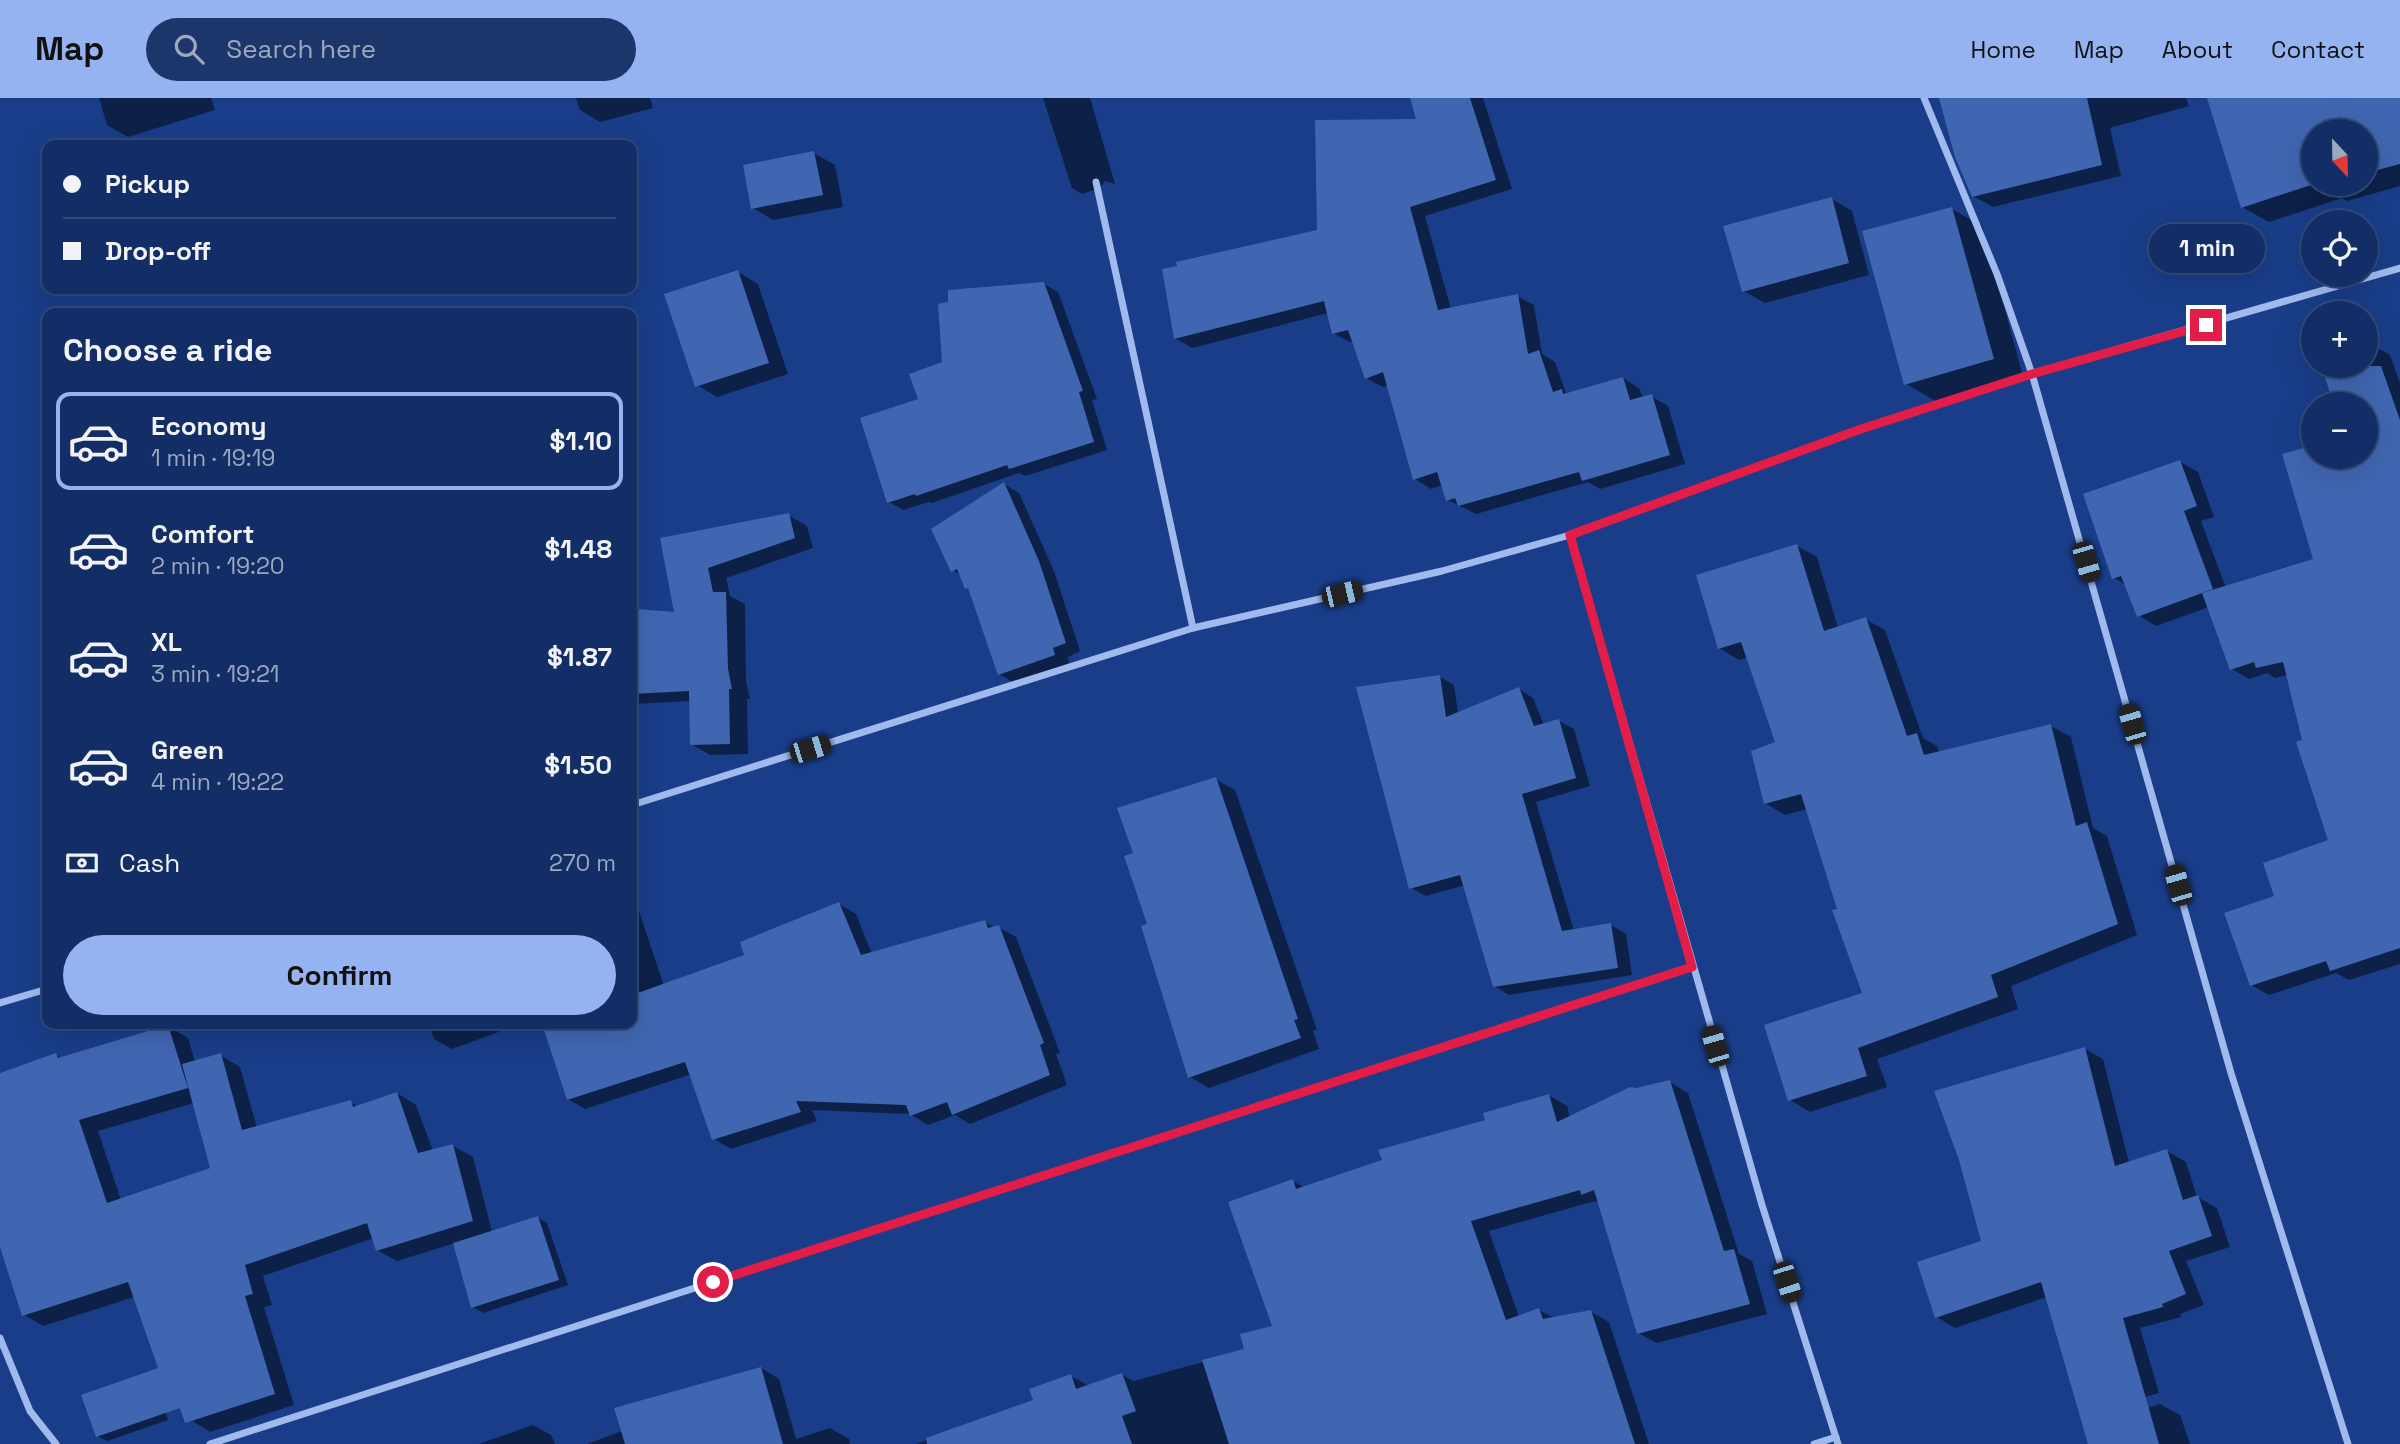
<!DOCTYPE html>
<meta charset="utf-8">
<style>
body{margin:0;font-family:"Space Grotesk",sans-serif;background:#1c366c;color:#f1f3f6;height:100vh;display:flex;flex-direction:column;font-size:26px;white-space:nowrap}
*{box-sizing:border-box;margin:0}
p{font-size:23px;color:#9da8bf}
.icon{flex:none;width:38px;height:38px;fill:none;stroke:currentColor;stroke-width:2;stroke-linecap:round;stroke-linejoin:round}
.map{position:relative;flex:1;overflow:hidden}
.side{position:absolute;left:42px;top:210px;width:595px;height:721px;display:flex;flex-direction:column;background:#132e66;border-radius:14px;box-shadow:0 7px 28px #0002,0 0 0 2px #324a7a}
.side>*{flex:none}
.guide{position:absolute;left:42px;top:42px;width:595px;height:154px;border-radius:14px;box-shadow:0 7px 28px #0002,0 0 0 2px #324a7a;display:grid;align-content:center;height:154px;padding:0 21px;background:#132e66}
.needle{width:46px;rotate:158deg}
.buttons{position:absolute;left:2301px;top:21px;display:grid;gap:14px}
.buttons a{display:grid;place-items:center;width:77px;height:77px;border-radius:50%;background:#132e66;box-shadow:0 7px 28px #0002,0 0 0 2px #324a7a;font-size:35px}
.end{position:absolute;width:32px;height:32px;margin:-16px;border:9px solid #e11d48;background:#fff;box-shadow:0 0 0 4px #fff}
.from{border-radius:50%}
.bubble{position:absolute;height:49px;border-radius:24px;background:#132e66;box-shadow:0 7px 28px #0002,0 0 0 2px #324a7a;font-size:23px;font-weight:800;line-height:49px;text-align:center}
.car{position:absolute;width:21px;height:42px;margin:-21px -10px;border-radius:9px;box-shadow:0 0 5px 2px #0007;background:linear-gradient(#222 24%,#8ab4d8 0 40%,#222 0 76%,#8ab4d8 0 86%,#222 0)}
.guide b{display:flex;align-items:center;gap:24px;height:66px;font-size:26px}
.guide b+b{border-top:2px solid #324a7a}
.guide i{width:18px;height:18px;background:#f1f3f6}
ul{padding:0;list-style:none}
li{display:flex;align-items:center;gap:21px;height:98px;margin:0 14px 10px;padding:0 7px;border:4px solid transparent;border-radius:14px}
li div{flex:1}
li b{display:block;font-size:26px}
li em{font-style:normal;font-weight:800}
li.on{border-color:#95b2f1}
li>.icon{width:63px;height:63px;stroke-width:1.5}
h2{padding:0 21px;font-size:32px;line-height:84px}
.pay{display:flex;align-items:center;gap:18px;height:77px;padding:0 21px;font-size:26px}
.pay p{margin-inline-start:auto}
.action{display:flex;gap:14px;margin-top:auto;padding:14px 21px}
.action a{flex:1;height:80px;border-radius:42px;background:#95b2f1;color:#111;font-size:28px;font-weight:800;line-height:80px;text-align:center}
header{display:flex;align-items:center;gap:42px;box-sizing:border-box;height:98px;padding:0 35px;background:#95b2f1;color:#111}
header strong{font-size:33px}
nav{display:flex;gap:38px;margin-inline-start:auto;font-size:24px}
.search{width:490px;height:63px;background:#1c366c;display:flex;align-items:center;gap:18px;box-sizing:border-box;padding:0 24px;border-radius:38px;color:#9da8bf;font-size:26px}
.map>svg:first-child{display:block}
.shadow{fill:#0007;fill-rule:evenodd}
.building{fill:#4166b1}
.lines{fill:none;stroke-linecap:round;stroke-linejoin:round}
.street{stroke:#a1baed;stroke-width:7}
.route{stroke:#e11d48;stroke-width:9}
</style>
<header>
<strong>Map</strong>
<div class="search"><svg class="icon" aria-label="search" viewBox="0 0 24 24"><circle cx="10" cy="10" r="6"/><path d="M15 15l6 6"/></svg>Search here</div>
<nav><a>Home</a><a>Map</a><a>About</a><a>Contact</a></nav>
</header>
<div class="map">
<svg width="2400" height="1346" viewBox="0 0 2400 1346">
<rect width="100%" height="100%" fill="#193d88"/>
<g class="shadow">
<path d="M99,0H211L215,12L128,39L107,27Z"/>
<path d="M576,0H650L653,10L600,24L580,12Z"/>
<path d="M1043,0H1090L1115,86L1105,83L1100,90L1082,96L1072,90Z"/>
<path d="M1412,0H1483L1512,91L1425,118L1451,211L1517,198L1534,207L1542,256L1555,264L1566,295L1623,280L1639,290L1643,300L1651,298L1668,308L1685,366L1600,391L1588,384L1476,416L1448,402L1443,387L1431,391L1415,381L1388,287L1383,289L1366,280L1354,243L1350,244L1333,235L1328,215L1192,250L1175,240L1318,134L1418,23Z"/>
<path d="M1941,0H2186L2189,8L2110,30L2121,78L1993,109L1973,98Z"/>
<path d="M2295,0H2400V88L2347,103L2342,100L2269,124L2242,109ZM2314,33H2366V86H2314Z"/>
<path d="M814,55L835,67L843,109L773,122L753,110Z"/>
<path d="M1832,101L1852,113L1869,177L1765,205L1744,193Z"/>
<path d="M1952,111L1982,128L2023,278L1935,303L1905,285Z"/>
<path d="M738,174L758,186L788,276L717,299L697,287Z"/>
<path d="M1044,186L1058,194L1097,301L1092,302L1107,352L1025,378L1019,375L932,405L929,404L903,412L889,404L920,302L944,265Z"/>
<path d="M2372,247L2390,257L2400,285V866L2349,882L2336,875L2269,897L2251,887L2276,799L2331,743L2288,577L2275,580L2267,575L2249,581L2232,571L2209,509L2156,528L2138,517L2126,487L2113,479L2180,364L2198,374L2214,419L2201,423L2226,490L2315,462L2314,359H2366V306H2334L2324,268H2366V248Z"/>
<path d="M1004,386L1019,395L1054,473L1080,553L1068,559L1069,565L1015,585L999,576L970,492L967,490L961,477L953,472Z"/>
<path d="M788,417L807,428L813,450L726,480L730,498L745,506L746,583L750,601H747L748,656L710,657L691,646V603L632,606V533L638,534L676,516L662,442Z"/>
<path d="M1797,448L1817,459L1838,530L1865,521L1885,532L1923,640L1937,648L1939,655L2051,628L2071,639L2093,730L2107,738L2137,837L2011,888L2018,911L1877,961L1887,989L1810,1014L1790,1002L1864,896L1808,711L1785,717L1765,705L1777,645L1748,559L1739,562L1719,550Z"/>
<path d="M1440,579L1454,587L1458,615L1519,591L1533,600L1544,627L1559,623L1574,631L1590,688L1536,704L1574,833L1611,827L1626,836L1632,877L1509,897L1494,888L1465,787L1426,798L1411,790Z"/>
<path d="M1215,681L1235,692L1317,932L1313,933L1319,951L1209,990L1190,979L1149,827L1135,756Z"/>
<path d="M632,799L635,801L664,888L747,858L839,806L856,816L872,856L985,824L995,830L998,829L1016,839L1060,955L1056,956L1067,987L970,1026L955,1017L928,1027L910,1016L812,1012L817,1023L731,1051L714,1041L692,976L585,1011L568,1001L543,926H632Z"/>
<path d="M429,926H520L452,951L434,941Z"/>
<path d="M168,928L188,940L195,964L220,957L240,969L257,1030L350,1004L359,1009L397,995L416,1007L433,1053L453,1048L473,1059L492,1134L537,1119L547,1125L568,1187L483,1215L473,1209L455,1145L397,1163L377,1152L374,1140L263,1178L272,1207L264,1209L294,1307L210,1334L191,1322L134,1199L43,1228L23,1216L0,1143V977L56,957L62,960ZM194,1005L212,1071L121,1102L98,1033Z"/>
<path d="M2085,951L2103,961L2129,1065L2167,1053L2186,1064L2197,1099L2217,1110L2230,1149L2186,1163L2204,1207L2180,1216L2181,1219L2140,1230L2159,1295L2096,1313L2047,1199L1955,1230L1937,1219L1983,1144Z"/>
<path d="M1670,984L1688,995L1739,1156L1752,1163L1767,1216L1657,1245L1638,1235L1599,1105L1595,1103L1489,1133L1519,1219L1539,1212L1554,1220L1591,1214L1609,1224L1649,1346H916L1035,1303L1071,1278L1089,1288L1122,1277L1134,1283L1246,1252L1274,1229L1293,1083L1305,1090L1384,1063L1548,997L1567,1008L1570,1020L1636,992Z"/>
<path d="M761,1270L779,1281L796,1341L830,1330L849,1341L850,1346H587L622,1333Z"/>
<path d="M157,1281L168,1322L107,1343L97,1338Z"/>
<path d="M2160,1306L2180,1317L2190,1346H2131L2121,1319Z"/>
<path d="M533,1327L551,1337L555,1346H479Z"/>
</g>
<g class="building">
<path d="M1410,0H1470L1496,82L1410,109L1438,212L1518,196L1528,256L1539,252L1553,294L1562,291L1563,296L1623,279L1630,302L1652,296L1670,357L1582,383L1579,374L1458,408L1455,400L1446,403L1437,374L1413,382L1383,274L1365,281L1348,232L1332,236L1324,203L1174,241L1162,171L1177,168L1176,164L1317,132L1315,22L1416,21Z"/>
<path d="M1939,0H2087L2102,67L1972,99L1955,59Z"/>
<path d="M2207,0H2400V66L2366,75V33H2314V86L2241,110Z"/>
<path d="M814,53L823,97L751,111L743,67Z"/>
<path d="M1832,99L1849,165L1742,194L1723,128Z"/>
<path d="M1952,109L1994,261L1904,287L1862,133Z"/>
<path d="M738,172L769,265L695,289L664,196Z"/>
<path d="M1044,184L1083,293L1079,294L1094,344L1009,371L1007,367L916,398L915,396L887,405L860,320L918,301L909,276L942,264L938,206L948,204V192Z"/>
<path d="M2322,268H2381L2400,322V850L2330,873L2326,863L2250,888L2224,815L2274,798L2263,765L2328,742L2296,644L2302,642L2283,564L2256,570L2254,564L2230,572L2202,495L2313,461L2282,356L2314,347V359H2366V306H2333Z"/>
<path d="M2180,362L2197,408L2184,413L2213,491L2137,519L2121,478L2112,481L2083,396Z"/>
<path d="M1004,384L1039,463L1066,545L1053,550L1055,557L998,577L968,490L965,491L957,471L951,474L931,431Z"/>
<path d="M789,415L795,440L708,470L713,494H726L728,571L732,591H729L730,646L690,647L689,593L632,596V532H636L637,511L674,514L660,440Z"/>
<path d="M1797,446L1824,533L1866,519L1907,638L1917,635L1924,657L2051,626L2076,728L2087,724L2118,826L1991,877L1998,899L1858,950L1867,978L1788,1003L1764,927L1862,895L1832,812L1837,811L1801,696L1764,706L1751,653L1775,644L1741,544L1718,551L1696,477Z"/>
<path d="M1440,577L1446,619L1519,589L1534,628L1559,621L1576,680L1522,696L1562,833L1611,825L1618,870L1493,889L1460,777L1409,791L1356,589Z"/>
<path d="M1216,679L1298,921L1294,922L1301,940L1188,980L1141,828L1147,826L1124,758L1133,755L1117,710Z"/>
<path d="M839,804L861,857L985,822L988,830L999,827L1044,945L1040,947L1050,977L952,1017L947,1004L910,1018L906,1007L796,1003L801,1014L712,1042L685,964L567,1002L542,926H632V897L744,857L740,844Z"/>
<path d="M168,927L188,990L79,1022L107,1105L210,1070L182,966L221,955L242,1032L351,1002L353,1009L397,994L418,1055L453,1046L473,1123L376,1153L367,1125L245,1167L253,1196L245,1198L275,1296L185,1325L180,1310L96,1339L81,1297L158,1270L128,1184L22,1218L0,1149V975L56,955L58,960Z"/>
<path d="M2085,949L2115,1068L2167,1051L2183,1102L2198,1097L2212,1138L2169,1153L2186,1196L2162,1206L2163,1209L2123,1220L2159,1346H2088L2041,1184L1935,1220L1917,1164L1981,1143L1959,1062L1934,993Z"/>
<path d="M1670,982L1724,1153L1734,1151L1750,1206L1637,1236L1594,1092L1581,1097L1580,1092L1471,1123L1506,1222L1539,1210L1543,1221L1591,1212L1635,1346H1229L1202,1262L1244,1251L1240,1236L1272,1228L1228,1104L1293,1081L1296,1091L1382,1062L1378,1052L1485,1022L1483,1015L1549,996L1557,1024L1630,989L1636,990Z"/>
<path d="M538,1118L559,1182L471,1210L453,1145Z"/>
<path d="M761,1269L783,1346H625L614,1310Z"/>
<path d="M1122,1275L1136,1313L1122,1318L1132,1346H927L926,1340L1033,1302L1029,1291L1071,1276L1076,1291Z"/>
</g>
<g class="lines">
<g class="street">
<path d="M1924,0L1997,176L2032,276L2231,975L2348,1346"/>
<path d="M1096,84L1193,530"/>
<path d="M1570,437L1861,331L2032,276L2400,170"/>
<path d="M632,707L1193,530L1442,473L1570,437L1762,1107L1838,1346"/>
<path d="M0,905L47,891"/>
<path d="M0,1240L30,1313L56,1346"/>
<path d="M210,1346L1692,869"/>
<path d="M1814,1346L1836,1339"/>
</g>
</g>
<g class="lines">
<path class="route" d="M713,1184L1692,869L1570,437L1861,331L2032,276L2206,227"/>
</g>
</svg>
<div class="buttons">
<a><svg class="needle" viewBox="-14 -14 28 28"><path d="M0-13l5 13h-10z" fill="#e53935"/><path d="M0 13l5-13h-10z" fill="#9da8bf"/></svg></a>
<a><svg class="icon" aria-label="locate" viewBox="0 0 24 24"><circle cx="12" cy="12" r="6"/><path d="M12 2v4M12 18v4M2 12h4M18 12h4"/></svg></a>
<a>+</a>
<a>−</a>
</div>
<i class="end from" style="left:713px;top:1184px"></i>
<i class="end" style="left:2206px;top:227px"></i>
<div class="bubble" style="left:2149px;top:126px;width:116px">1 min</div>
<i class="car" style="left:2086px;top:464px;rotate:164deg"></i>
<i class="car" style="left:1342px;top:496px;rotate:77deg"></i>
<i class="car" style="left:2132px;top:626px;rotate:344deg"></i>
<i class="car" style="left:810px;top:651px;rotate:73deg"></i>
<i class="car" style="left:2178px;top:787px;rotate:344deg"></i>
<i class="car" style="left:1715px;top:948px;rotate:344deg"></i>
<i class="car" style="left:1787px;top:1184px;rotate:162deg"></i>
<div class="guide">
<b><i class="from"></i>Pickup</b>
<b><i></i>Drop-off</b>
</div>
<section class="side">
<h2>Choose a ride</h2>
<ul>
<li class="on"><svg class="icon" aria-label="car" viewBox="0 0 24 24"><path d="M5 17H2v-5l4-1 3-4h7l3 4 3 1v5h-3M9 17h6M6 11h13"/><circle cx="7" cy="17" r="2"/><circle cx="17" cy="17" r="2"/></svg><div><b>Economy</b><p>1 min · 19:19</p></div><em>$1.10</em></li>
<li><svg class="icon" aria-label="car" viewBox="0 0 24 24"><path d="M5 17H2v-5l4-1 3-4h7l3 4 3 1v5h-3M9 17h6M6 11h13"/><circle cx="7" cy="17" r="2"/><circle cx="17" cy="17" r="2"/></svg><div><b>Comfort</b><p>2 min · 19:20</p></div><em>$1.48</em></li>
<li><svg class="icon" aria-label="car" viewBox="0 0 24 24"><path d="M5 17H2v-5l4-1 3-4h7l3 4 3 1v5h-3M9 17h6M6 11h13"/><circle cx="7" cy="17" r="2"/><circle cx="17" cy="17" r="2"/></svg><div><b>XL</b><p>3 min · 19:21</p></div><em>$1.87</em></li>
<li><svg class="icon" aria-label="car" viewBox="0 0 24 24"><path d="M5 17H2v-5l4-1 3-4h7l3 4 3 1v5h-3M9 17h6M6 11h13"/><circle cx="7" cy="17" r="2"/><circle cx="17" cy="17" r="2"/></svg><div><b>Green</b><p>4 min · 19:22</p></div><em>$1.50</em></li>
</ul>
<div class="pay"><svg class="icon" aria-label="cash" viewBox="0 0 24 24"><path d="M3 7h18v10H3z"/><circle cx="12" cy="12" r="2"/></svg>Cash<p>270 m</p></div>
<div class="action"><a>Confirm</a></div>
</section>
</div>
